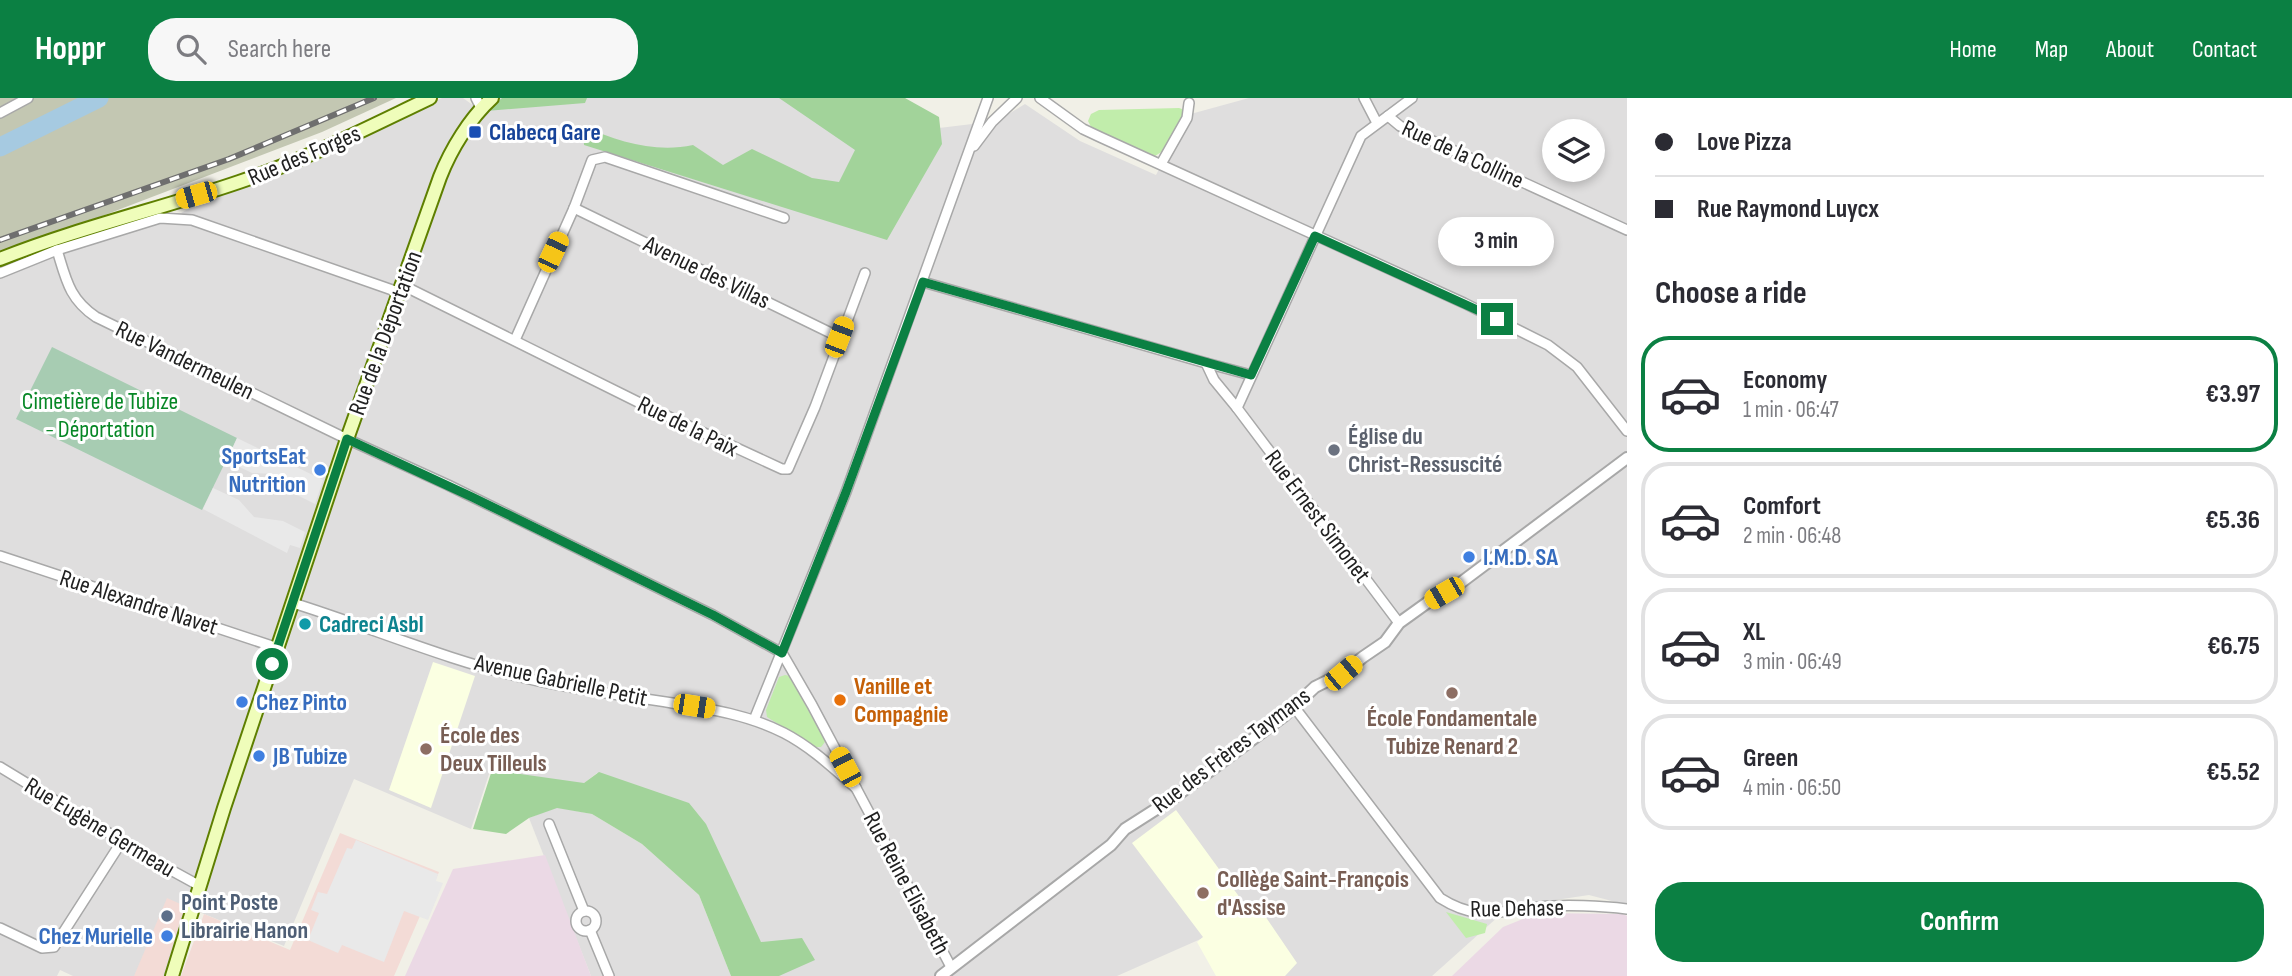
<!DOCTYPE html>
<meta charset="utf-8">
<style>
body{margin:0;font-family:"Sofia Sans Condensed",sans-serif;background:#f7f7f7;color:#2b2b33;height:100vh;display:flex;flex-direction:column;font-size:26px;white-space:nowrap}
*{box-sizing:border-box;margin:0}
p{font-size:23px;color:#7c7c81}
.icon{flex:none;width:38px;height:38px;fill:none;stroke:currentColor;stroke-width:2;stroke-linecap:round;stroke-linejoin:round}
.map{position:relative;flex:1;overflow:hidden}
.sheet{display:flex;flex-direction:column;background:#fff;width:665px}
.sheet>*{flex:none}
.guide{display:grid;align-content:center;height:154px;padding:0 28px;background:#fff}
.buttons{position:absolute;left:1542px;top:21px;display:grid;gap:14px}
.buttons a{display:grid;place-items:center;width:63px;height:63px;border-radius:50%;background:#fff;box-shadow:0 4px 10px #0003;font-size:35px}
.end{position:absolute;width:32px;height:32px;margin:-16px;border:9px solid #0b8043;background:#fff;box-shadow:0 0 0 4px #fff}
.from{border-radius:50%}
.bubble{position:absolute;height:49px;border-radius:24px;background:#fff;box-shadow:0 4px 10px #0003;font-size:23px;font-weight:700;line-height:49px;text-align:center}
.car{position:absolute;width:21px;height:42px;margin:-21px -10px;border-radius:9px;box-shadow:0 0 5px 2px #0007;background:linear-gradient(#f5c518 24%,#345 0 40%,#f5c518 0 76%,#345 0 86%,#f5c518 0)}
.guide b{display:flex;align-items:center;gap:24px;height:66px;font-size:26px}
.guide b+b{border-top:2px solid #e1e1e2}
.guide i{width:18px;height:18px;background:#2b2b33}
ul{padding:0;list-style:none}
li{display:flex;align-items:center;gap:21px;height:116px;margin:0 14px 10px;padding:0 14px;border:4px solid #e1e1e2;border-radius:28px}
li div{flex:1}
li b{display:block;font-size:26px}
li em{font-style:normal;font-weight:700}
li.active{border-color:#0b8043}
li>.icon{width:63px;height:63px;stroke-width:1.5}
h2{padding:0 28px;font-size:32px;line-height:84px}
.primary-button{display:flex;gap:14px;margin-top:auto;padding:14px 28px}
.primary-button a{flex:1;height:80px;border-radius:28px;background:#0b8043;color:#fff;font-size:28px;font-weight:700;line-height:80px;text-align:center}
header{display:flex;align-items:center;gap:42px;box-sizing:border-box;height:98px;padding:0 35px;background:#0b8043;color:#fff}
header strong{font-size:33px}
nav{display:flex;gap:38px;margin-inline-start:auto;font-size:24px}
.search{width:490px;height:63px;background:#f7f7f7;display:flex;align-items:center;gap:18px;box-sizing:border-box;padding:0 24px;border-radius:28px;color:#7c7c81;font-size:26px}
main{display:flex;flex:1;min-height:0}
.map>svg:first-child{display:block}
.residential{fill:#dfdede;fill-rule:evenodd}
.commercial{fill:#f3dbd6}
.industrial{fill:#ebd9e5}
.education{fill:#fbffe2}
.construction{fill:#c3c7b2}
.grass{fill:#c1edab}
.forest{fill:#a2d39a}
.cemetery{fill:#a7ccb2}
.parking{fill:#e9e9e9}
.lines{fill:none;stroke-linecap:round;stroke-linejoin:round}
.river{stroke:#a6cae1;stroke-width:19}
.minor-casing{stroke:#a8a8a8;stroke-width:12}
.tertiary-casing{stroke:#a8a8a8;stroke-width:14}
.secondary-casing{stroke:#5e7f00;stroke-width:16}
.minor{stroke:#fff;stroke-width:9}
.tertiary{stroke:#fff;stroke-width:10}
.secondary{stroke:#effdba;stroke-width:12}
.rail-casing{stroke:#6f6f6f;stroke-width:6}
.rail{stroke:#fff;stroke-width:3.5;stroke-dasharray:10;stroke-linecap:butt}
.route{stroke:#0b8043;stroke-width:9}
.transit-dot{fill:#1a4fb4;stroke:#fff;stroke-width:2.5}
.worship-dot{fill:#6b7280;stroke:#fff;stroke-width:2.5}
.shop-dot{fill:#3f7fe0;stroke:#fff;stroke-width:2.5}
.culture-dot{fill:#0f9aa8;stroke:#fff;stroke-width:2.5}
.education-dot{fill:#8d6e63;stroke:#fff;stroke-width:2.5}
.food-dot{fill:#e8710a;stroke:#fff;stroke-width:2.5}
.service-dot{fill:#5c6f8a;stroke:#fff;stroke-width:2.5}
.labels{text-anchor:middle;stroke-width:6;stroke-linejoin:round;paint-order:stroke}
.transit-label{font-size:24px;font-weight:bold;fill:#164399;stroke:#fff;text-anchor:start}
.street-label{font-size:24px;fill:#212121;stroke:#fff}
.park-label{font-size:24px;fill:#068725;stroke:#fff}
.worship-label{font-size:24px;font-weight:bold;fill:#5b616d;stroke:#fff;text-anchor:start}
.shop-label{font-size:24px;font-weight:bold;fill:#366cbe;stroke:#fff;text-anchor:start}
.culture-label{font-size:24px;font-weight:bold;fill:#0d838f;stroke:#fff;text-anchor:start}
.food-label{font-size:24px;font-weight:bold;fill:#c56008;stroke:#fff;text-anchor:start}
.education-label{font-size:24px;font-weight:bold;fill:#785e54;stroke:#fff;text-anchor:start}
.service-label{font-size:24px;font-weight:bold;fill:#4e5e75;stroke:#fff;text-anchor:start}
</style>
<header>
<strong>Hoppr</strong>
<div class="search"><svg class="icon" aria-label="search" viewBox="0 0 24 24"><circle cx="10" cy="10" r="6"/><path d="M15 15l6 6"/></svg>Search here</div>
<nav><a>Home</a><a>Map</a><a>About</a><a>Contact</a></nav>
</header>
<main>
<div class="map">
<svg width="1627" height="878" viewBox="0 0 1627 878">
<rect width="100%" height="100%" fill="#f1f0e7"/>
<g class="residential">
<path d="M442,0H463L481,13L496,0H895L939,30L997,23L1025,6L1080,43L1156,77L1187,17L1249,0H1627V807L1589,797L1509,809L1432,878H1229L1212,836L1117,878H779L687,706L597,675L583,686L490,673L471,731L354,681L284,848L189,810L164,878H73L60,872L57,878H0V178L56,155L165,124L199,105ZM1554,33H1592V72H1554Z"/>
<path d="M556,709L592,716L642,746L699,797L731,878H591L529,720Z"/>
</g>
<g class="commercial">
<path d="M340,735L439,774L394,878H181L204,816L290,852Z"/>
<path d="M167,800L185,808L163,878H134Z"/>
</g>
<g class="industrial">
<path d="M545,757L591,878H405L453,771Z"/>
<path d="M1538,815L1623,816L1627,818V878H1452L1503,829Z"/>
</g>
<g class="education">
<path d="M433,564L475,578L431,710L389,692Z"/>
<path d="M1176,712L1251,815L1261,812L1297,865L1285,878H1216L1197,844L1203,839L1132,745Z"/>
</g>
<path class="construction" d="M0,0H396L322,34L0,157Z"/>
<g class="grass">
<path d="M1179,10L1182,11L1183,17L1163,53L1155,58L1091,29L1088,23L1091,16L1099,12Z"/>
<path d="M785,577L790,578L824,641L825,644L821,649H815L767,619L766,612L779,579Z"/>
<path d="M1446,814L1487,826L1485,835L1466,840Z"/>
</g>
<g class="forest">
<path d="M502,0H587L585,5L486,13Z"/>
<path d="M779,0H905L939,19L942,46L887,142L584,47L583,28C618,44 656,55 693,47L723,67L752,51L812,80L839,84L855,52Z"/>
<path d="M492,672L584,685L599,674L689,705L706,726L761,844L802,840L815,862L779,878H731L699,797L642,746L592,716L557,710L529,720L506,736L473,731Z"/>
</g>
<path class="cemetery" d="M52,249L237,340L202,412L16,321Z"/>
<g class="parking">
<path d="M237,340L323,382L315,406L287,392L274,376L252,375L227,363Z"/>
<path d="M213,390L239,402L254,419L283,423L305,434L300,450L290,447L287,455L203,411Z"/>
<path d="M356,742L438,776L436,783L443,785L428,822L404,813L384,864L342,847L338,855L308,842L319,815L311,812L318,794L327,796L347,750L352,751Z"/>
</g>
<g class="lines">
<path class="river" d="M0,49L99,0"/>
<g class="minor-casing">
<g id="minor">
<path d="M476,0L481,10"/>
<path d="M1040,0L1083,31L1100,39L1464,205L1548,247L1577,269L1627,333"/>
<path d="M1364,0L1377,25"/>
<path d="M0,15L28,0"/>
<path d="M1388,18L1400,28L1627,132"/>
<path d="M974,48L992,24L1017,0"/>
<path d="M1161,66L1187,20L1189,5"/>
<path d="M574,110L839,239"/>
<path d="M57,152C66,181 69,201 96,219L347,341L448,387L713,517L782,555"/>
<path d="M0,175L57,152L160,120L192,122L398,194"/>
<path d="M923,184L1206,265"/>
<path d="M402,187L652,311L782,371H788L815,309L865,175"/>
<path d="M515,242L574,110L592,62L605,59L784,120"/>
<path d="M1251,277L1206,265L1214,282L1237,310L1361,38L1412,0"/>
<path d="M1237,310L1399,525"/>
<path d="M0,458L278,550"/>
<path d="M293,505C370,529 446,562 525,580C574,592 623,597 672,605C711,611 749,617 784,635C811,649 833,670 856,690"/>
<path d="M782,555L812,607L951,869"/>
<path d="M1295,610L1440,800C1478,824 1498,813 1540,809C1563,806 1604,808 1627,811"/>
<path d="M754,622L846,394L988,0"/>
<path d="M0,669L158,765L200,788"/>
<path d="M549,726L584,813"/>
<circle cx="586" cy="823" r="10"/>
<path d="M0,830L42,850L54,849L122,743"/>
<path d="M590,832L609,878"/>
</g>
</g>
<g class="tertiary-casing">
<path id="tertiary" d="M941,878L1111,747L1125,731L1172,701L1284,618L1315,589L1343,575L1363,559L1385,544L1399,525L1431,502L1455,489L1627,360"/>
</g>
<g class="secondary-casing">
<g id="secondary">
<path d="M0,161C78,130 160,111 239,84C305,62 367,30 430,0"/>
<path d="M172,878L224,710L347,341L440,79C451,51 470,20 492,0"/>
</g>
</g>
<use href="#minor" class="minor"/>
<use href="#tertiary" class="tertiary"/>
<use href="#secondary" class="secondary"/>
<g class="rail-casing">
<path id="rail" d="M0,142L229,61L374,0"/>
</g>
<use href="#rail" class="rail"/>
</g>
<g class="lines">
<path class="route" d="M272,566L347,341L472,399L713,517L782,555L846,394L923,184L1251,277L1315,138L1497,221"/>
</g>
<rect class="transit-dot" x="468" y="27" width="14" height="14" rx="3.5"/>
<circle class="worship-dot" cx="1334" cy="352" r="7"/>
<g class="shop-dot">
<circle cx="320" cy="372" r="7"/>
<circle cx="1469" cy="459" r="7"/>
<circle cx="242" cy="604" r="7"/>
<circle cx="259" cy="658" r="7"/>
<circle cx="167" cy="838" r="7"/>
</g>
<circle class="culture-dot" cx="305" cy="526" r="7"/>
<g class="education-dot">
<circle cx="1452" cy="595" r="7"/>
<circle cx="426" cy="651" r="7"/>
<circle cx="1203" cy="795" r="7"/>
</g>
<circle class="food-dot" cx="840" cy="602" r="7"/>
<circle class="service-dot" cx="167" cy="818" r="7"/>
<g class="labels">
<g class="transit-label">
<text x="489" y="42">Clabecq Gare</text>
</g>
<g class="street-label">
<text transform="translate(1463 56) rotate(25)" y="8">Rue de la Colline</text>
<text transform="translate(304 57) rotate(-23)" y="8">Rue des Forges</text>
<text transform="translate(707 174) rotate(26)" y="8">Avenue des Villas</text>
<text transform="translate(385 235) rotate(-70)" y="8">Rue de la Déportation</text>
<text transform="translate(185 262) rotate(26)" y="8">Rue Vandermeulen</text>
<text transform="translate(688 328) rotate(26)" y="8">Rue de la Paix</text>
<text transform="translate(1318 418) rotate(53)" y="8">Rue Ernest Simonet</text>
<text transform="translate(139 504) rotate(18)" y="8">Rue Alexandre Navet</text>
<text transform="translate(561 582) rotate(12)" y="8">Avenue Gabrielle Petit</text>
<text transform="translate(1231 652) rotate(-37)" y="8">Rue des Frères Taymans</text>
<text transform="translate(100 729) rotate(31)" y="8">Rue Eugène Germeau</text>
<text transform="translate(907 785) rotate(62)" y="8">Rue Reine Elisabeth</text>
<text transform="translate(1517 810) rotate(-1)" y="8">Rue Dehase</text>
</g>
<g class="park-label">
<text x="100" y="311">Cimetière de Tubize<tspan x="100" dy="28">- Déportation</tspan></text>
</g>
<g class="worship-label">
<text x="1348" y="346">Église du<tspan x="1348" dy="28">Christ-Ressuscité</tspan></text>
</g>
<g class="shop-label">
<text x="306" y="366" text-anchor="end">SportsEat<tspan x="306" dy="28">Nutrition</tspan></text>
<text x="1483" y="467">I.M.D. SA</text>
<text x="256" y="612">Chez Pinto</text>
<text x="273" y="666">JB Tubize</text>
<text x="153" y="846" text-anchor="end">Chez Murielle</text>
</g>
<g class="culture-label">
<text x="319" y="534">Cadreci Asbl</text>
</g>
<g class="food-label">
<text x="854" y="596">Vanille et<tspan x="854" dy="28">Compagnie</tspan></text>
</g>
<g class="education-label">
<text x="1452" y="628" text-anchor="middle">École Fondamentale<tspan x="1452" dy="28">Tubize Renard 2</tspan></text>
<text x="440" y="645">École des<tspan x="440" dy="28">Deux Tilleuls</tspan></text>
<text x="1217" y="789">Collège Saint-François<tspan x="1217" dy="28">d'Assise</tspan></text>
</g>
<g class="service-label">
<text x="181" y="812">Point Poste<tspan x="181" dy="28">Librairie Hanon</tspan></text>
</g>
</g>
</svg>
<div class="buttons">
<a><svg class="icon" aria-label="layers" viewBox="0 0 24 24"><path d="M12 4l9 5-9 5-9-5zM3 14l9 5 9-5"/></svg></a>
</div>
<i class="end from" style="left:272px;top:566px"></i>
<i class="end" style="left:1497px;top:221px"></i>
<div class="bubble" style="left:1438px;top:119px;width:116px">3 min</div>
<i class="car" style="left:196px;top:97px;rotate:254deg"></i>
<i class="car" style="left:553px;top:154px;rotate:25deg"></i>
<i class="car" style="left:839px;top:239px;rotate:21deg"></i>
<i class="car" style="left:1444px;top:495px;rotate:240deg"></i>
<i class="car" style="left:1343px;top:575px;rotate:50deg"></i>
<i class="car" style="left:694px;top:608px;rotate:99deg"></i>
<i class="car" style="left:845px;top:669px;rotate:332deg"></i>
</div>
<section class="sheet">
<div class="guide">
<b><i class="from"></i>Love Pizza</b>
<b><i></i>Rue Raymond Luycx</b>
</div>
<h2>Choose a ride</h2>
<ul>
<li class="active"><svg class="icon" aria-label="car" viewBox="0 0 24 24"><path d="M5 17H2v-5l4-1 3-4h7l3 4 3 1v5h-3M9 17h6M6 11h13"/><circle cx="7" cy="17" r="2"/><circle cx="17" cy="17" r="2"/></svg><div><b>Economy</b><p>1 min · 06:47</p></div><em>€3.97</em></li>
<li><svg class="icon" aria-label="car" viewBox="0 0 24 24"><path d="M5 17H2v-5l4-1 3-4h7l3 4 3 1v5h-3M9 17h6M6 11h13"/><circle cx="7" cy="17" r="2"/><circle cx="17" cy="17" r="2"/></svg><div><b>Comfort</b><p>2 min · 06:48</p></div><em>€5.36</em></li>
<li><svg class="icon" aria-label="car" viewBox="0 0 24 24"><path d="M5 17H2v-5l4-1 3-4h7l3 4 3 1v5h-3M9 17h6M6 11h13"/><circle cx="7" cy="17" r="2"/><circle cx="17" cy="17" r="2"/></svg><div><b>XL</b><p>3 min · 06:49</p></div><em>€6.75</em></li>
<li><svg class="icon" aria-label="car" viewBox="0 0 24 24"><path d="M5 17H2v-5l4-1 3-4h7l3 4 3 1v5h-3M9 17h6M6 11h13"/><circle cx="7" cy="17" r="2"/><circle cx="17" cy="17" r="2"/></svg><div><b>Green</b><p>4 min · 06:50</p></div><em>€5.52</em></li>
</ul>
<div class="primary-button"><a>Confirm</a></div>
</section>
</main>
